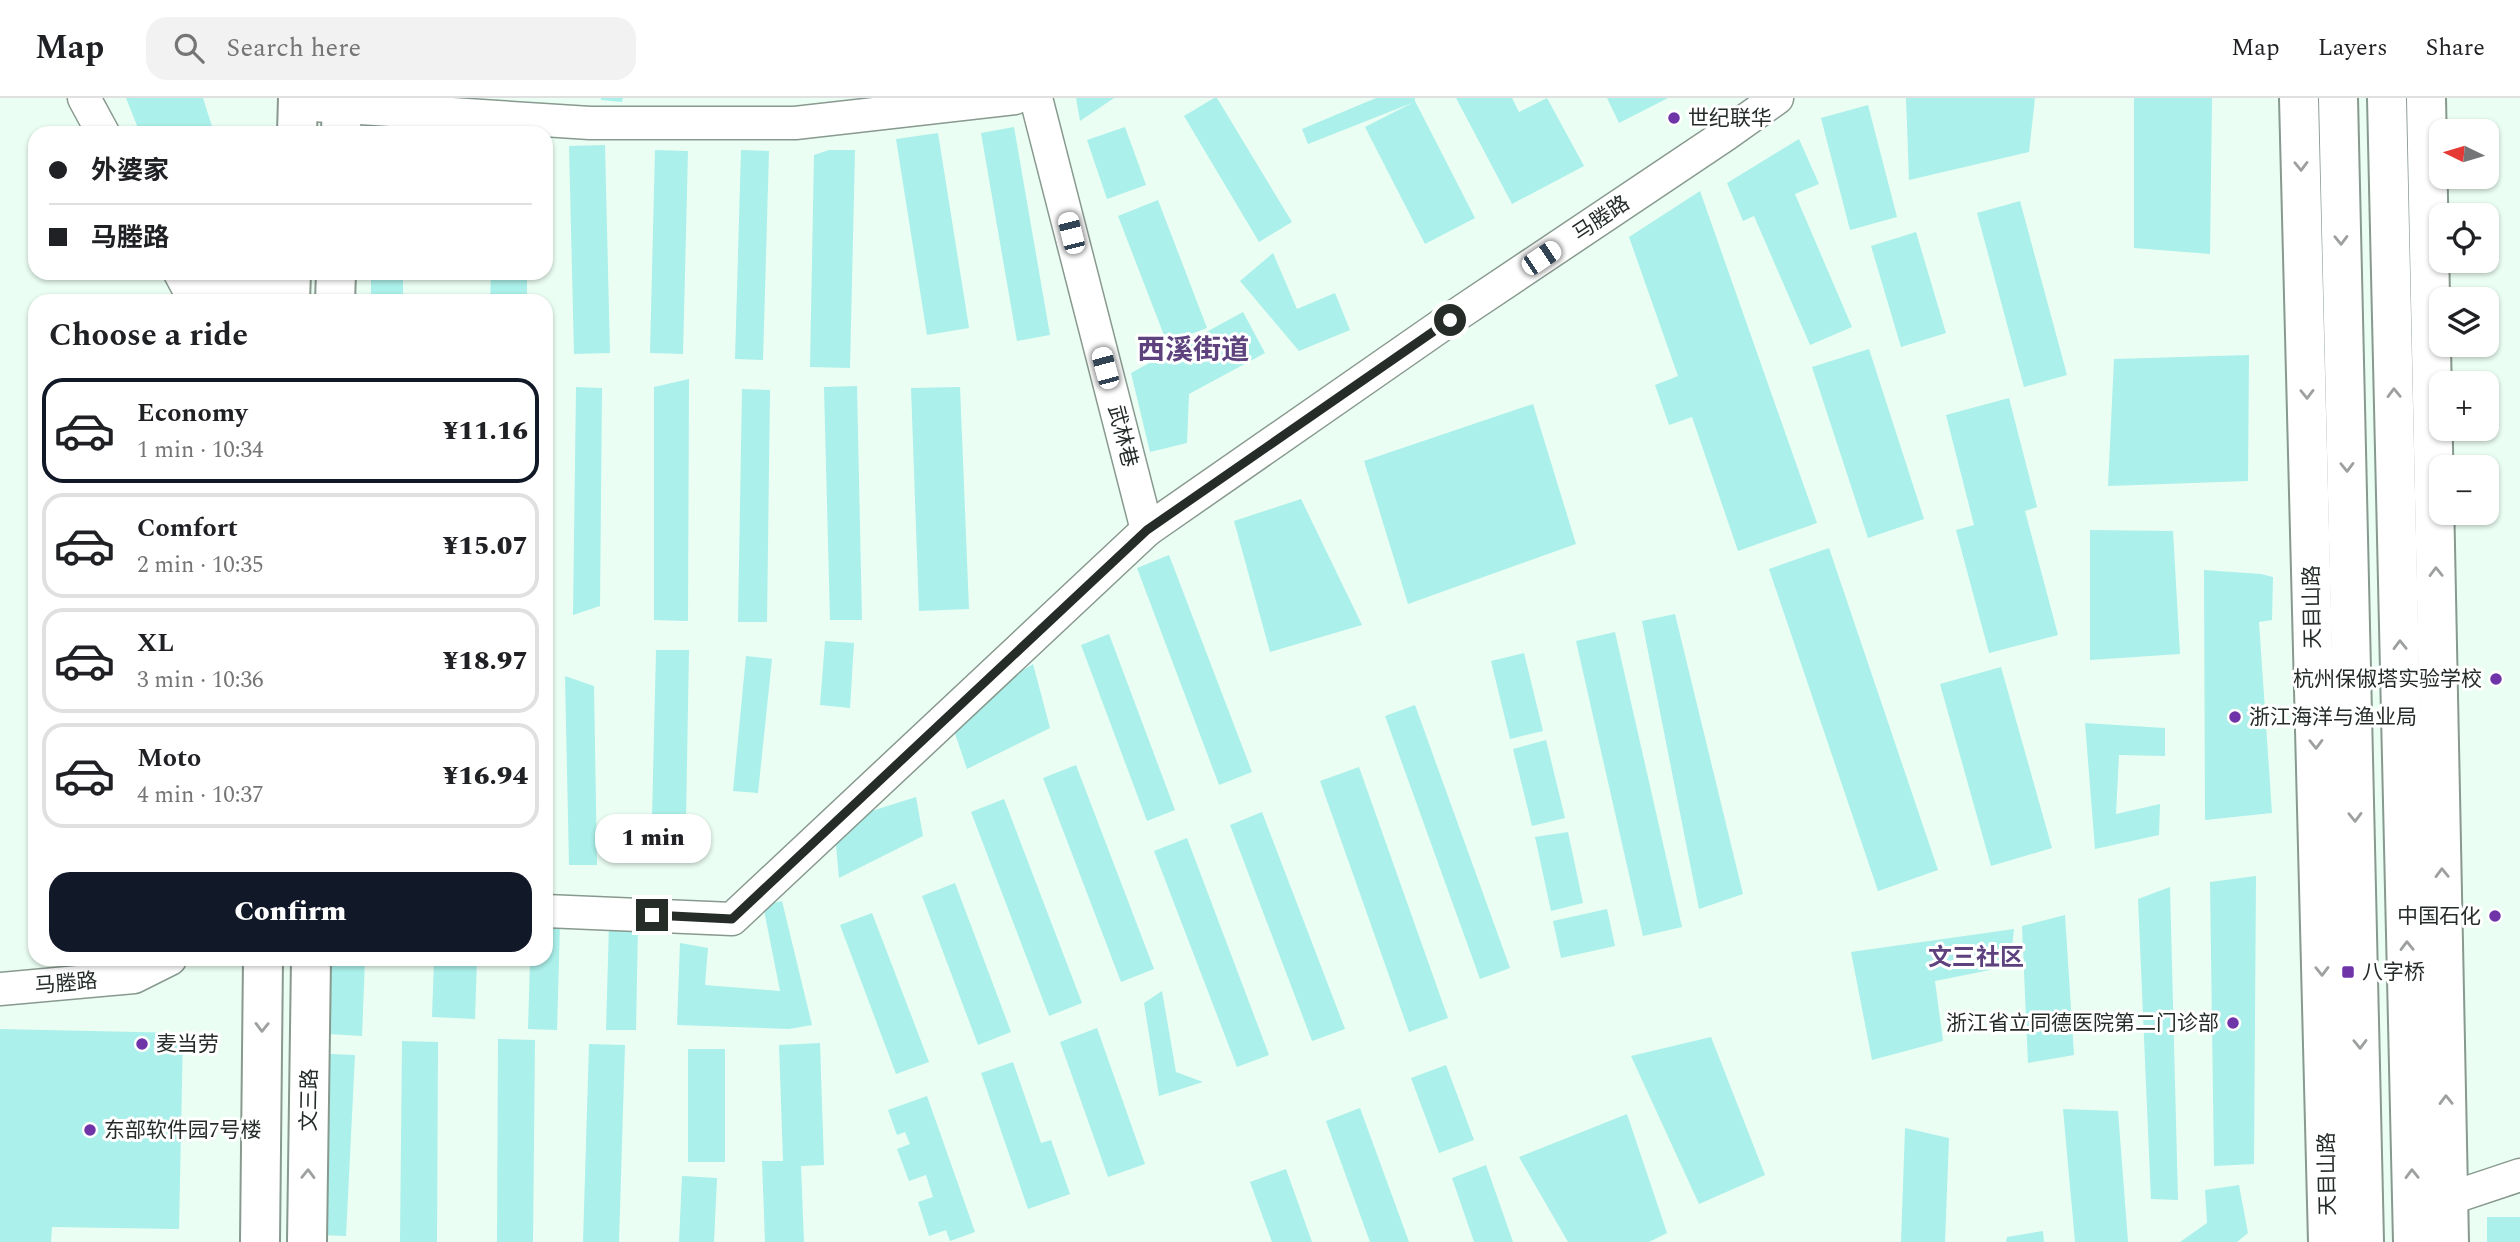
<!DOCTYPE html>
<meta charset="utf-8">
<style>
body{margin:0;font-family:Spectral,"Noto Sans SC",serif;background:#f2f2f2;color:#202124;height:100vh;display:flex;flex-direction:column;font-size:26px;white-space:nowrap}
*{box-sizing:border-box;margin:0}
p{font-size:23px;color:#757577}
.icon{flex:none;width:38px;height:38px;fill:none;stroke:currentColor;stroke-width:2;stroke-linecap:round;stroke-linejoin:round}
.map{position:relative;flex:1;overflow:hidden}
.panel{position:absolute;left:28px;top:196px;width:525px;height:672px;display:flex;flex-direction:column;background:#fff;border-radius:21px;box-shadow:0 2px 5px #0004}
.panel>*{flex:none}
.top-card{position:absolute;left:28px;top:28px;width:525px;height:154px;border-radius:21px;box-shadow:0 2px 5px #0004;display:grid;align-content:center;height:154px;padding:0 21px;background:#fff}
.needle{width:46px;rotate:275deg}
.controls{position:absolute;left:2429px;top:21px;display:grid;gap:14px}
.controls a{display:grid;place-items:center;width:70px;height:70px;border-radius:14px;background:#fff;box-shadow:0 2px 5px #0004;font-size:35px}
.end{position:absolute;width:32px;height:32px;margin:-16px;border:9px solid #262d29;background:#fff;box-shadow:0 0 0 4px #fff}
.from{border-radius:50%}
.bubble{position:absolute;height:49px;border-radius:21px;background:#fff;box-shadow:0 2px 5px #0004;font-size:23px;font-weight:800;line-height:49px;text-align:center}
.car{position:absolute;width:21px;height:42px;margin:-21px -10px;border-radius:9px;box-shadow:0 0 5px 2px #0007;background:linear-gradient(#fff 24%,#345 0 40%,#fff 0 76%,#345 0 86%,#fff 0)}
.top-card b{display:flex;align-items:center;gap:24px;height:66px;font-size:26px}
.top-card b+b{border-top:2px solid #e0e0e0}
.top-card i{width:18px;height:18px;background:#202124}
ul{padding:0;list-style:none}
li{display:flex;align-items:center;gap:21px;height:105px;margin:0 14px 10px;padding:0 7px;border:4px solid #e0e0e0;border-radius:21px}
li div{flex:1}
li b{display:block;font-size:26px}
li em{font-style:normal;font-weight:800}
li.selected{border-color:#111827}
li>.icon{width:63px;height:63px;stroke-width:1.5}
h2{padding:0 21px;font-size:32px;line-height:84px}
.action{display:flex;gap:14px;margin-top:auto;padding:14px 21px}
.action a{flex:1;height:80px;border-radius:21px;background:#111827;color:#fff;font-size:28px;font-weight:800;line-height:80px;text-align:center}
header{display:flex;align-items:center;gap:42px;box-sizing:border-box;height:98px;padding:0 35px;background:#fff;border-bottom:2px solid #e0e0e0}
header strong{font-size:33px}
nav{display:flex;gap:38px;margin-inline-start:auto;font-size:24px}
.search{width:490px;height:63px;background:#f2f2f2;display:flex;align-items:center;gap:18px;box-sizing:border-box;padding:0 24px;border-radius:21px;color:#757577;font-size:26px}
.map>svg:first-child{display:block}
.building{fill:#abf0ea}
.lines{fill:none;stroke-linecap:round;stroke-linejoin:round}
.minor-casing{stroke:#88998f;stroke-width:35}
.major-casing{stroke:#88998f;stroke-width:42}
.minor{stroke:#fff;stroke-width:32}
.major{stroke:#fff;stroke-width:38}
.oneway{stroke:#9da09f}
.route{stroke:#262d29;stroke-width:9}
.poi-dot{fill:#7034a9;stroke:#fff;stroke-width:2.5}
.labels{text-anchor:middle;stroke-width:6;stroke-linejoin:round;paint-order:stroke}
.poi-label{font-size:21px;fill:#262d29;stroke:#fff;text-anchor:start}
.street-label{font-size:21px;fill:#262d29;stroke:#fff}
.quarter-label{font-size:24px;font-weight:bold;fill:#5d427e;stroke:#fff}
.district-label{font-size:28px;font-weight:bold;fill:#5d427e;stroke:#fff}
</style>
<header>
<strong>Map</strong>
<div class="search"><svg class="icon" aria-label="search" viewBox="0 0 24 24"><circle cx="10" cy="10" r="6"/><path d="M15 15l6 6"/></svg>Search here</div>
<nav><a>Map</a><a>Layers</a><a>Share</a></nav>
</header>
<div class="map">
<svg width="2520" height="1144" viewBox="0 0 2520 1144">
<rect width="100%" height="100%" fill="#ebfef3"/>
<g class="building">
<path d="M126,0H203L214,35H140Z"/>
<path d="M601,0H623L622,4L601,2Z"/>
<path d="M1076,0H1114L1080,23Z"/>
<path d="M1214,0H1217L1292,124L1259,144L1184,18Z"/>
<path d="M1376,0H1415V3L1475,120L1425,146L1365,29L1412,5L1308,46L1302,31Z"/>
<path d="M1456,0H1512L1519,14L1547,0L1584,68L1512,106Z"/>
<path d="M1607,0H1668L1619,25Z"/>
<path d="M1906,0H2035L2029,54L1909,82Z"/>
<path d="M2134,0H2212L2210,156L2134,150Z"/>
<path d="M1868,7L1897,119L1850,132L1821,20Z"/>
<path d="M414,28L439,29V35H414Z"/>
<path d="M1014,29L1050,237L1017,243L981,35Z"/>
<path d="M1125,29L1146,87L1107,101L1087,42Z"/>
<path d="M938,35L969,230L927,237L896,41Z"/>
<path d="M1799,41L1819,86L1795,96L1852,229L1810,247L1754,118L1743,123L1727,85Z"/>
<path d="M605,47L610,255L574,256L569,48Z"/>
<path d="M655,52L688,53L683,256L650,255Z"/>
<path d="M741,52L769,53L763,262L735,261Z"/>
<path d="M829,52H855L850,270L810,269L814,57Z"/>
<path d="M1700,93L1817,425L1738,453L1692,319L1669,327L1655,287L1678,278L1629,139Z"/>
<path d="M1158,102L1207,230L1167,245L1118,118Z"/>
<path d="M2020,103L2067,277L2024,289L1977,115Z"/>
<path d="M1916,134L1946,235L1901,249L1871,148Z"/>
<path d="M1273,155L1297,211L1335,195L1350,232L1299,253L1240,183Z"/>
<rect x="371" y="175" width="32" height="28"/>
<path d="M491,175H527V203H490Z"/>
<path d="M1243,214L1265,255L1189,296L1187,345L1150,354L1131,275Z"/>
<path d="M1869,251L1924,421L1868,440L1812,269Z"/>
<path d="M2249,257L2248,383L2108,388L2114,261Z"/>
<path d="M689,281L688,523L654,522V289Z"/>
<path d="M857,288L862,522H830L824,289Z"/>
<path d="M576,289L602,290L600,508L573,517Z"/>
<path d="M960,289L969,511L919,513L911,290Z"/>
<path d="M742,291L770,292L767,524H738Z"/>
<path d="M2009,300L2037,409L2025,413L2058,537L1989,555L1956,432L1974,427L1946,317Z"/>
<path d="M1533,306L1576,446L1408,506L1364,363Z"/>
<path d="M1301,401L1362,527L1270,554L1234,423Z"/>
<path d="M2090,432L2173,433L2180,556L2090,562Z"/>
<path d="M1829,450L1938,772L1878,793L1769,471Z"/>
<path d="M1169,457L1252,674L1219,687L1137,470Z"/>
<path d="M2204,472L2261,476L2273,479L2272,522L2259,524L2272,715L2205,722Z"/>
<path d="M1675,516L1743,796L1699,811L1642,523Z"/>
<path d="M1615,534L1682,829L1643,838L1576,543Z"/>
<path d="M1109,536L1175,712L1147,723L1081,547Z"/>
<path d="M825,543L854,545L850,610L820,607Z"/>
<path d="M656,552H689L686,721L652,720Z"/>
<path d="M1524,555L1543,633L1510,641L1491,563Z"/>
<path d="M746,558L772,561L758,695L733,693Z"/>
<path d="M1033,566L1050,630L967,671L949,618Z"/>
<path d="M2001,569L2052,750L1991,768L1940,586Z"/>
<path d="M565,578L594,588L597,767H569Z"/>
<path d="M1415,607L1510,870L1480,881L1385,618Z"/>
<path d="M2085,625L2165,630V658L2119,657L2116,716L2160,706L2159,737L2095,751Z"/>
<path d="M1546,642L1565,720L1532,728L1513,651Z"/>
<path d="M1076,667L1154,871L1121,884L1043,680Z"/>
<path d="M1359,669L1448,920L1409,934L1320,683Z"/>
<path d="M916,699L923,738L839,780L834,725Z"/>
<path d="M1004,701L1082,905L1049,918L971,714Z"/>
<path d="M1262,714L1345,931L1312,943L1230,727Z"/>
<path d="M1568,734L1583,805L1551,813L1535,739Z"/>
<path d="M1187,740L1269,957L1237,969L1154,753Z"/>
<path d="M2256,778L2254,1066L2214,1068L2210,784Z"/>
<path d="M955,785L1011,934L978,947L922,798Z"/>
<path d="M2170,789L2178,1102L2151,1101L2138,801Z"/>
<path d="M782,803L812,927L789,931L677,927L680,845L708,850L705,887L780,893L763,807Z"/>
<path d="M1607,811L1615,848L1561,860L1553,823Z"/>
<path d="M872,815L929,964L896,976L840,827Z"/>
<path d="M2065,817L2074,957L2028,965L2022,828Z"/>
<path d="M546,826L560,827L557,932L528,931L530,861H546Z"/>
<path d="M609,826L638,827L636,932H606Z"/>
<path d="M2014,831L2010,868L1935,883L1943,943L1872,962L1851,854Z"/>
<path d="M331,861H365L362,938L328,936Z"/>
<path d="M434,861H477L475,921L432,919Z"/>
<path d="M1162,893L1176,974L1203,984L1159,998L1144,905Z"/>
<path d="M1097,930L1145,1066L1108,1079L1060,944Z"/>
<path d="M0,931L183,935L179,1131L52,1129L51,1144H0Z"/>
<path d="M1711,939L1765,1077L1699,1106L1631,958Z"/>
<path d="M498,941L535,942L533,1144H497Z"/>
<path d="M402,943L438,944L437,1144H400Z"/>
<path d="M820,945L824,1067L801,1068L804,1144H765L762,1063H783L779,947Z"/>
<path d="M589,946L625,947L619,1144H583Z"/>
<rect x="688" y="951" width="37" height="113"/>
<path d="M330,956L355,957L346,1138L321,1137Z"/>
<path d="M1013,964L1041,1045L1051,1042L1070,1096L1028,1111L981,975Z"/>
<path d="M1446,967L1474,1042L1439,1055L1411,980Z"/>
<path d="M927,998L975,1134L950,1143L946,1132L929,1138L918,1104L933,1099L926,1077L909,1083L897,1051L910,1046L905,1034L897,1037L888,1012Z"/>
<path d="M1360,1010L1409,1144H1370L1326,1023Z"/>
<path d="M2063,1011L2118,1013L2128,1144H2075Z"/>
<path d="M1627,1016L1667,1135L1649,1144H1568L1519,1059Z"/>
<path d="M1905,1030L1949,1040L1945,1144H1901Z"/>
<path d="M1486,1067L1513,1144H1474L1452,1080Z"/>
<path d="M1286,1071L1312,1144H1272L1250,1084Z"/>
<path d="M682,1078L717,1080L714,1144H679Z"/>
<path d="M2239,1087L2248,1135L2237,1144H2180L2207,1125L2205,1092Z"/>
<rect x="2487" y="1119" width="33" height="25"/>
<path d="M2043,1133L2044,1144H2006L2007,1139Z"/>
</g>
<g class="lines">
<g class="minor-casing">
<g id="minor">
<path d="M84,0L103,35"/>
<path d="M1036,0L1147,432"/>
<path d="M298,6L590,25H795L1015,0"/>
<path d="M180,175L195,203"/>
<path d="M205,175L228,188L265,181L268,175"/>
<path d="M546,813L732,821L1147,432L1449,222L1725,37L1777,0"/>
<path d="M0,891L134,879L170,861"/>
<path d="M2448,1101L2520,1077"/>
</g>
</g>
<g class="major-casing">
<g id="major">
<path d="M2299,0L2328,1144"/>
<path d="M2338,0L2364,1144"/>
<path d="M2387,0L2413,1144"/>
<path d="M2426,0L2449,1144"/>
<path d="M297,35L298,0"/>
<path d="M341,35L342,0"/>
<path d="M290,203L291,175"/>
<path d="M335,203L336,175"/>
<path d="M260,1144L263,861"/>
<path d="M307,1144L311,861"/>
</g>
</g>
<use href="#minor" class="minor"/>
<use href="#major" class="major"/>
</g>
<defs><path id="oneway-chevron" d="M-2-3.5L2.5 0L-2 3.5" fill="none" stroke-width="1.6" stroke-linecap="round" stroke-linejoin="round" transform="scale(1.75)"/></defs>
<g class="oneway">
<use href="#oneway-chevron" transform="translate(2301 68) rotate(89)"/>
<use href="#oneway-chevron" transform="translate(2341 142) rotate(89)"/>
<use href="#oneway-chevron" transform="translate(2394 295) rotate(-91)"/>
<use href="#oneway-chevron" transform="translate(2307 296) rotate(89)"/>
<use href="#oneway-chevron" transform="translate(2347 369) rotate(89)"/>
<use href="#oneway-chevron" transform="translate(2436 474) rotate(-91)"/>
<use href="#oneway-chevron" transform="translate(2400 547) rotate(-91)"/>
<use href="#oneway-chevron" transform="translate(2316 646) rotate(89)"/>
<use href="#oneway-chevron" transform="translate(2355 719) rotate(89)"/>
<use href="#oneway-chevron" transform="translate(2442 775) rotate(-91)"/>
<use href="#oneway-chevron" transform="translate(2407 848) rotate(-91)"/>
<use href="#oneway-chevron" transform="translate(2322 873) rotate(89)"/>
<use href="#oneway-chevron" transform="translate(262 929) rotate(91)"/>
<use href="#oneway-chevron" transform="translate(2360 946) rotate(89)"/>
<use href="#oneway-chevron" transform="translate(2446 1002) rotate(-91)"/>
<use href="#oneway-chevron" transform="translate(308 1076) rotate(-89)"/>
<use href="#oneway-chevron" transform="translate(2412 1076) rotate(-91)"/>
</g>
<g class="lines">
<path class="route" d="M652,817L732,821L1147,432L1450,222"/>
</g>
<g class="poi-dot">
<circle cx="1674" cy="20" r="7"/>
<circle cx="2496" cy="581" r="7"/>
<circle cx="2235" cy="619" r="7"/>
<circle cx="2495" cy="818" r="7"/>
<rect x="2341" y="867" width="14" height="14" rx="3.5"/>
<circle cx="2233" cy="925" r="7"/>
<circle cx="142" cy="946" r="7"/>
<circle cx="90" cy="1032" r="7"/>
</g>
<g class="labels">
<g class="poi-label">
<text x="1688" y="27">世纪联华</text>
<text x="2482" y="588" text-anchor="end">杭州保俶塔实验学校</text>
<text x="2249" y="626">浙江海洋与渔业局</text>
<text x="2481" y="825" text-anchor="end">中国石化</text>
<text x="2362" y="881">八字桥</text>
<text x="2219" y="932" text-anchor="end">浙江省立同德医院第二门诊部</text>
<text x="156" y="953">麦当劳</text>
<text x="104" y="1039">东部软件园7号楼</text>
</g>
<g class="street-label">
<text transform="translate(1601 120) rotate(-34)" y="7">马塍路</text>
<text transform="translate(1123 338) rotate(76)" y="7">武林巷</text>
<text transform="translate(2312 509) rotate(-91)" y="7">天目山路</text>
<text transform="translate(66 885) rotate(-5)" y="7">马塍路</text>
<text transform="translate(309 1002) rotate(-89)" y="7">文三路</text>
<text transform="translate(2327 1076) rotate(-91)" y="7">天目山路</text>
</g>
<g class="quarter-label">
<text x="1976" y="867">文三社区</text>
</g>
<g class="district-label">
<text x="1193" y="261">西溪街道</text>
</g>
</g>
</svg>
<div class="controls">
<a><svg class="needle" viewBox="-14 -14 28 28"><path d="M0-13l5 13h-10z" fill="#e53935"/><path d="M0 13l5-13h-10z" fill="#757577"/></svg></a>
<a><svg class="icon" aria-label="locate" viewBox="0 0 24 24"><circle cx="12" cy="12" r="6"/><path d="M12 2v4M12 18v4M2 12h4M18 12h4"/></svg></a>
<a><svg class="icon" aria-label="layers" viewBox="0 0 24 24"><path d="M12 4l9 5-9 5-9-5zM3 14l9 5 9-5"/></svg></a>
<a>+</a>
<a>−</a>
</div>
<i class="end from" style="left:1450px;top:222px"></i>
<i class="end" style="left:652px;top:817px"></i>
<div class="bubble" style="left:595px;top:716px;width:116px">1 min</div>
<i class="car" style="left:1071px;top:135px;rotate:346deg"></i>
<i class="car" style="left:1541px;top:160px;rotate:56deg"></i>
<i class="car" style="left:1105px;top:270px;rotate:345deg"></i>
<div class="top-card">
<b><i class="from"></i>外婆家</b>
<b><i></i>马塍路</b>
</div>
<section class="panel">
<h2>Choose a ride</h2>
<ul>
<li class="selected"><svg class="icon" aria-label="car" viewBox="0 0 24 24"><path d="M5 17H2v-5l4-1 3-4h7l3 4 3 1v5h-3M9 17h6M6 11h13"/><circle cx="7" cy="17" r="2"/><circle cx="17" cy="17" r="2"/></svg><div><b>Economy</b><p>1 min · 10:34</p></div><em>¥11.16</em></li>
<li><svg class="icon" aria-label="car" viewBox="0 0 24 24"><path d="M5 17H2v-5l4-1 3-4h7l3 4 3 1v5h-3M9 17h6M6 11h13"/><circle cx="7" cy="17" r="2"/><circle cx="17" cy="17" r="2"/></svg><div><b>Comfort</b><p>2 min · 10:35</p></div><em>¥15.07</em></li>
<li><svg class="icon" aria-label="car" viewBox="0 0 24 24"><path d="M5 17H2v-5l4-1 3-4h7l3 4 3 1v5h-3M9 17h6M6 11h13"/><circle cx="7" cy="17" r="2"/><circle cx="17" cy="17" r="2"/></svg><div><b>XL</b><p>3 min · 10:36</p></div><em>¥18.97</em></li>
<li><svg class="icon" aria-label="car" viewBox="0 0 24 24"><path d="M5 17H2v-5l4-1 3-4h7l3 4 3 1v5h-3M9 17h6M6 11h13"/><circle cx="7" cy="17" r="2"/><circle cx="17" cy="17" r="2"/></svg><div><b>Moto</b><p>4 min · 10:37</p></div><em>¥16.94</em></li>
</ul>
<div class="action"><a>Confirm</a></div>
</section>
</div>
